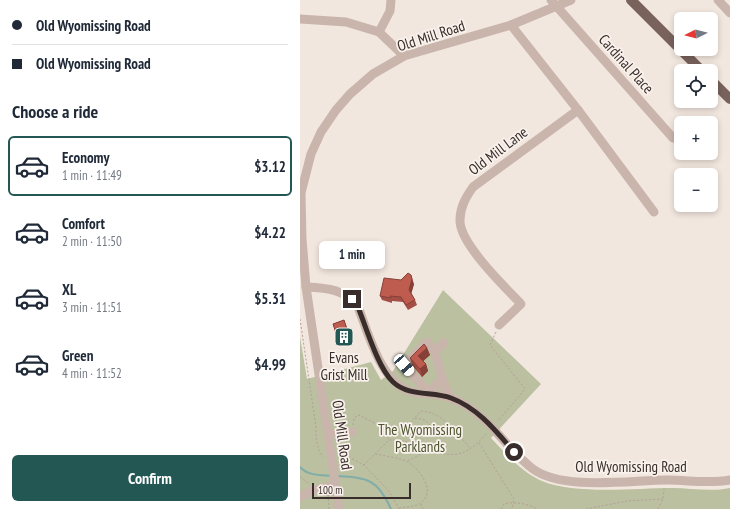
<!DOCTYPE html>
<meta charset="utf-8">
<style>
body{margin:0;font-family:"PT Sans Narrow",sans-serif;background:#f2f2f3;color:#1f2937;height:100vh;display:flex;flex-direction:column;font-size:15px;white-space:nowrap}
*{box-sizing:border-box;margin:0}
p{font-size:13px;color:#747a83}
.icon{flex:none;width:22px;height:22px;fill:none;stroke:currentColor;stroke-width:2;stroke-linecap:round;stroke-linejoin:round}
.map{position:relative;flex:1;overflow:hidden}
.side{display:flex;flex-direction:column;background:#fff;width:300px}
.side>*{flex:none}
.guide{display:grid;align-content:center;height:88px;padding:0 12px;background:#fff}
.needle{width:26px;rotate:264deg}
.controls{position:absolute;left:374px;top:12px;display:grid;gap:8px}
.controls a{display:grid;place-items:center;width:44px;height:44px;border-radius:6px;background:#fff;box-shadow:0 2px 6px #0003;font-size:20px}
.scale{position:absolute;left:12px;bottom:10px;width:99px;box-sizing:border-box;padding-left:4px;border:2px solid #382d2a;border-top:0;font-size:11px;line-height:14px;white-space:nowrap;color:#382d2a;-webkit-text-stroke:3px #f9f1ec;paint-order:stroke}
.end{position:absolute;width:18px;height:18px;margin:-9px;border:5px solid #382d2a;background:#fff;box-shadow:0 0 0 2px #fff}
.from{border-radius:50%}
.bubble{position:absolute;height:28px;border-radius:6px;background:#fff;box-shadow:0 2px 6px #0003;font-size:13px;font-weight:600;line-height:28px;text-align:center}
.car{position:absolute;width:12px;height:24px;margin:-12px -6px;border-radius:5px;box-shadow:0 0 3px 1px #0007;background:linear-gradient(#fff 24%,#345 0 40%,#fff 0 76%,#345 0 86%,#fff 0)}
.guide b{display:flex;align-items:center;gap:14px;height:38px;font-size:15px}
.guide b+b{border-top:1px solid #e0e1e3}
.guide i{width:10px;height:10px;background:#1f2937}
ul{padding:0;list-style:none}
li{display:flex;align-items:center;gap:12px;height:60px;margin:0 8px 6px;padding:0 4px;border:2px solid transparent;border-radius:6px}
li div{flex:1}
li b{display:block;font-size:15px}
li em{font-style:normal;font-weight:600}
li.current{border-color:#225754}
li>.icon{width:36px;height:36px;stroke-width:1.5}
h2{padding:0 12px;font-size:18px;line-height:48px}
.action{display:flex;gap:8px;margin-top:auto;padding:8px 12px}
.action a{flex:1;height:46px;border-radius:6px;background:#225754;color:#fff;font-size:16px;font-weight:600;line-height:46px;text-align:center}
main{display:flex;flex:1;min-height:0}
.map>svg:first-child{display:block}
.green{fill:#bac0a0}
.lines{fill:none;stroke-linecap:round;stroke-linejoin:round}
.stream{stroke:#80ada9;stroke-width:2}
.path{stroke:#b59f96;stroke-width:1;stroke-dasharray:2 2;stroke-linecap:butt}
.minor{stroke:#cab5ac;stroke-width:9}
.major{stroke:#79625c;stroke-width:10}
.wall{fill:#a44f45}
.shaded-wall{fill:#864038}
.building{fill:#bf5c50;stroke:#864038}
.route{stroke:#382d2a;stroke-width:5}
.labels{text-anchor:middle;stroke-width:3.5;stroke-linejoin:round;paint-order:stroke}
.street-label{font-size:15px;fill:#382d2a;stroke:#f9f1ec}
.poi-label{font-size:15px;fill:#382d2a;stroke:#f9f1ec}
.park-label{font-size:15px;fill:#4c552f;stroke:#f9f1ec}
</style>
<main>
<section class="side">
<div class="guide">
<b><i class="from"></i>Old Wyomissing Road</b>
<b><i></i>Old Wyomissing Road</b>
</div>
<h2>Choose a ride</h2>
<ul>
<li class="current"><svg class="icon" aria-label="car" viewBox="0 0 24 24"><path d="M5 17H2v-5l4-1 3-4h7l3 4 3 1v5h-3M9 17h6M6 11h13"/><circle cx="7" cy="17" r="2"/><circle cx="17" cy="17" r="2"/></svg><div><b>Economy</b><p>1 min · 11:49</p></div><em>$3.12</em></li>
<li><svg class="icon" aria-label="car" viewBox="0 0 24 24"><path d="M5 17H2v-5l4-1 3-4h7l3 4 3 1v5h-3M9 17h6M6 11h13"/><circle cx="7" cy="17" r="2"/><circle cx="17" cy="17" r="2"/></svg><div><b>Comfort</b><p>2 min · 11:50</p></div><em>$4.22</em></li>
<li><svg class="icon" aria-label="car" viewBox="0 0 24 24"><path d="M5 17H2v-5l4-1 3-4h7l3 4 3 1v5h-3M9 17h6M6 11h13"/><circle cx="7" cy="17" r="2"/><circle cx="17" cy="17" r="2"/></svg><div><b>XL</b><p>3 min · 11:51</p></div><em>$5.31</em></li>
<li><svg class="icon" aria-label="car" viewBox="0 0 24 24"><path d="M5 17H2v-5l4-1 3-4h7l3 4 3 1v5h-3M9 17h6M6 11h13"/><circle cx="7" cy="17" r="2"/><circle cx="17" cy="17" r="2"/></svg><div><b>Green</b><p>4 min · 11:52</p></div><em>$4.99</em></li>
</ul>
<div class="action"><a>Confirm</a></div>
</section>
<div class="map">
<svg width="430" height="509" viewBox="0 0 430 509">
<rect width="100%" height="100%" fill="#f2e7df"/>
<path class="green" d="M143,290L241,384L191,438C206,454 221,472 242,481C275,495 335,488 372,488C391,488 411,492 430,488V509H0V337L7,379L71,362L81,380L93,371Z"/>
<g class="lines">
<g class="stream">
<path d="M0,467C8,476 21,475 32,476"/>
<path d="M36,476C67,478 77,478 91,509"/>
</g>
<g class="path">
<path d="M0,319L16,427C16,438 16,447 23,457"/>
<path d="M196,332L190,345L225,389L198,421"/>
<path d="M115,418L125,420L133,428L143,432L149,425"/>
<path d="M53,425L54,418L59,415L82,427L108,425L121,411C144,413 156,432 170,448"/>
<path d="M82,427L89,440"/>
<path d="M179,443L214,499L212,509"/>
<path d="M75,454L89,440C133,439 149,477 186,434"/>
<path d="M40,461L39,452L64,465L89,491L99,509"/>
<path d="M108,461L130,449"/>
<path d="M64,465L75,454C82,455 104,459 108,462C119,469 135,489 123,501C118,507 106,507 99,508"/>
<path d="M0,477L10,484"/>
<path d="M28,495L29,509"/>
<path d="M121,504L123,509"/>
<path d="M201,509L204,504C213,501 229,504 237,509"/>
<path d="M286,509L327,501L363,499"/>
<path d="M358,509L363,499L364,489"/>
</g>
<g class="minor">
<path d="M251,0L373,138"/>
<path d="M418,0L430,13"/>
<path d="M0,19L46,22L79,32L104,56"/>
<path d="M79,32L90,11L91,0"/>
<path d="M278,110L354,212"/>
<path d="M6,287C27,288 45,289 58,307C69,335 81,384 113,392C119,394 125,393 131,394C144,395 157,399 168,407C193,423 209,451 233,469C263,491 331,480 367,480C388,480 409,484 430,480"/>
<path d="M199,325L221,304C205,287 159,243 160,220C160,207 166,197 173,187L278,110L211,25"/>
<path d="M135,351L127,342L104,365L129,393L142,378L135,351L144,343"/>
<path d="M142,378L150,398"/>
<path d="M29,434L52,432"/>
<path d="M0,497L11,491L35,485"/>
<path d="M39,509L6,287L2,239L1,193L11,154L21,132L36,110L50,94L73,74L104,56L211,25L271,0"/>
</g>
<g class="major">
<path d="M331,0L402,71"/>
<path d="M411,80L430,99"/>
</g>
</g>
<g class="wall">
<path d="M114,284L111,293L115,300L117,305L108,310L103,302L92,301V303L82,300L80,296Z"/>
<path d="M44,320L52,342L40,346L33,324Z"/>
<path d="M127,348L130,355L123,361L126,364L128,371L122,377L112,365L110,358Z"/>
</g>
<g class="shaded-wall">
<path d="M111,275L114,284L111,295L109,290Z"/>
<path d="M127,348L130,355L121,363L118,356Z"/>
<path d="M126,364L128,371L122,377L120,369Z"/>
</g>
<g class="building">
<path d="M108,273L111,275L112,279L109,290L115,300L106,305L101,297L90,296L91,298L80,296L84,278L101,280Z"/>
<path d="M44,320L49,335L38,339L33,324Z"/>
<path d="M124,344L127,348L118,356L126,364L120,369L110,358Z"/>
</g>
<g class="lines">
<path class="route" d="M52,299L58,307C66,327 78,368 93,382C109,397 132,391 151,398C178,408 196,431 214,452"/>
</g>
<defs>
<g id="building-square" transform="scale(1)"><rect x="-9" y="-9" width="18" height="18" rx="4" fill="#225754" stroke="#f9f1ec"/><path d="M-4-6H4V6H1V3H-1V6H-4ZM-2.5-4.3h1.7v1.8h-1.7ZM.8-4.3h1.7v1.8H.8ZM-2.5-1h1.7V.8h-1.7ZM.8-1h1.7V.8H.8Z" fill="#fff"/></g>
</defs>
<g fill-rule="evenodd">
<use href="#building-square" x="44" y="337"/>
</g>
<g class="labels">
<g class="street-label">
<text transform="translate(131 36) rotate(-18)" y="5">Old Mill Road</text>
<text transform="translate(326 64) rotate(48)" y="5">Cardinal Place</text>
<text transform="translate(198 151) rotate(-37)" y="5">Old Mill Lane</text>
<text transform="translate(42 435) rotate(82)" y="5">Old Mill Road</text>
<text x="331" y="472">Old Wyomissing Road</text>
</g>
<g class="poi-label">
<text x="44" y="363">Evans<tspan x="44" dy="17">Grist Mill</tspan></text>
</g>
<g class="park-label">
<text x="120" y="435">The Wyomissing<tspan x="120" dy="17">Parklands</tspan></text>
</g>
</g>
</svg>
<div class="controls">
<a><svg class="needle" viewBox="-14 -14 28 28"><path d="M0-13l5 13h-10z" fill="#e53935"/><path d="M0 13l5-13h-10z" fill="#747a83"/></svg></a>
<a><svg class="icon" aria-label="locate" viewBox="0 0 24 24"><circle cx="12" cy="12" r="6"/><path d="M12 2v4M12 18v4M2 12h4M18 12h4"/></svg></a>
<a>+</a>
<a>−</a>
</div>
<div class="scale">100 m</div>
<i class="end from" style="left:214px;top:452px"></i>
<i class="end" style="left:52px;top:299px"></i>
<div class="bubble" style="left:19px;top:241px;width:66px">1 min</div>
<i class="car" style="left:104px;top:365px;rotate:139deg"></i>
</div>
</main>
